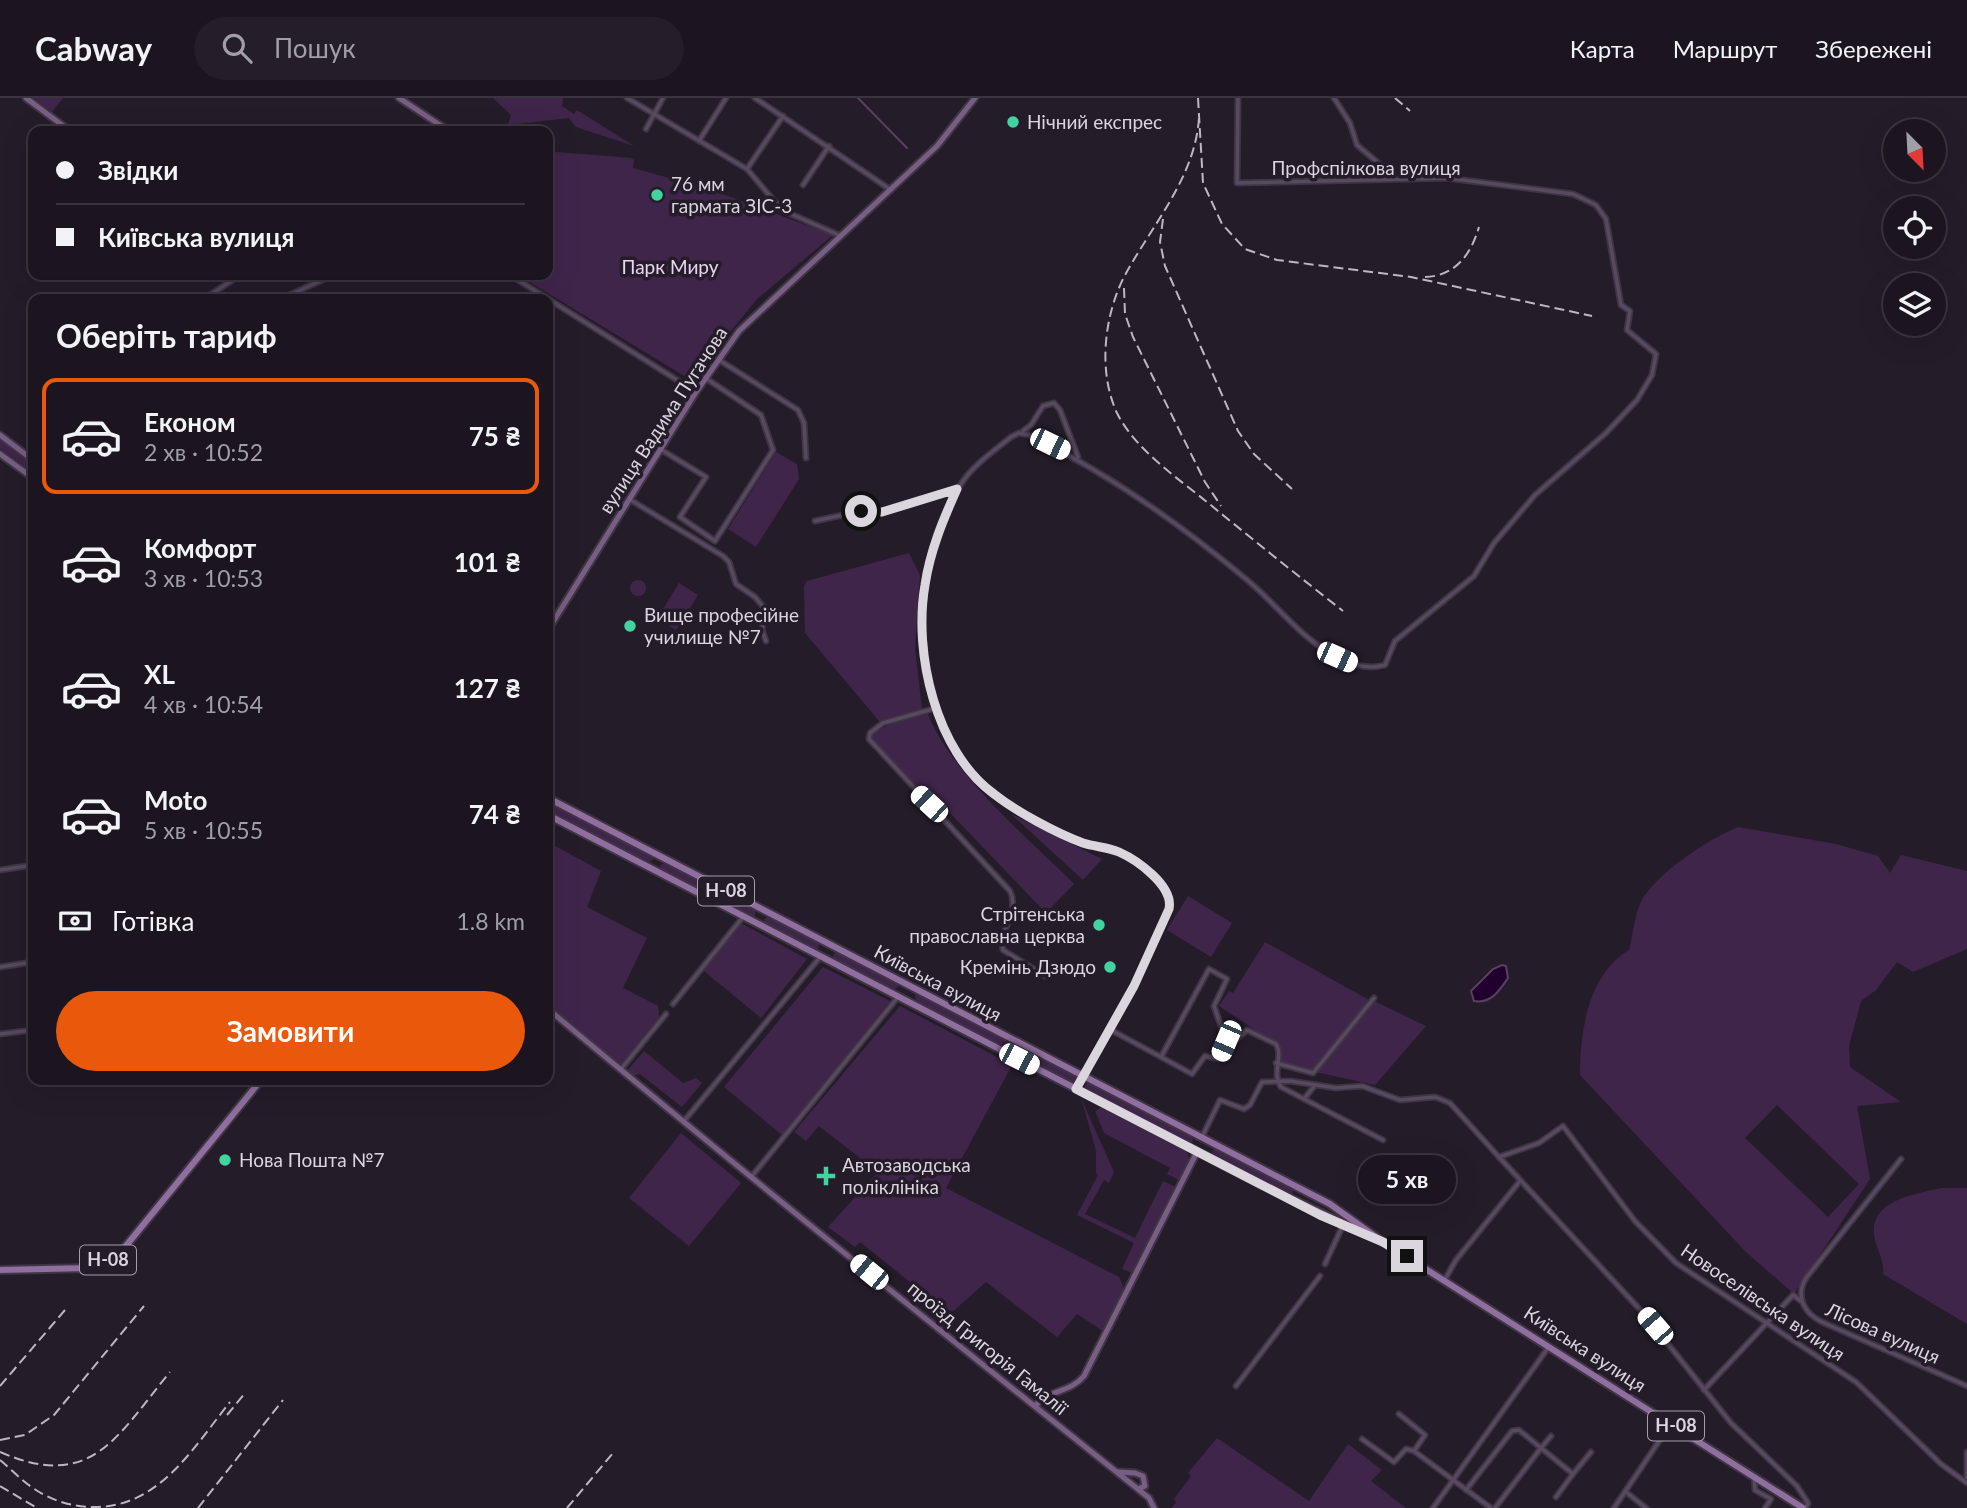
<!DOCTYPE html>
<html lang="uk">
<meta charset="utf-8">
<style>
body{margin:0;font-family:Lato,sans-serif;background:#251e29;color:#f1f3f6;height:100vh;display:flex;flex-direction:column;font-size:26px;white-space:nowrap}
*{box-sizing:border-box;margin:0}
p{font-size:23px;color:#a09fa5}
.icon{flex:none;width:38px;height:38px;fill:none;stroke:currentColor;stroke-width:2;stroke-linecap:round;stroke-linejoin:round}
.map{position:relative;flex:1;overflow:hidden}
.details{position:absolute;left:28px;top:196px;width:525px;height:791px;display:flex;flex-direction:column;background:#1c1520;border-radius:14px;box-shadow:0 7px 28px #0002,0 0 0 2px #3a343e}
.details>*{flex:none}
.guide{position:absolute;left:28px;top:28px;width:525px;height:154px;border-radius:14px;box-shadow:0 7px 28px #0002,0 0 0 2px #3a343e;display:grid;align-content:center;height:154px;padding:0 28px;background:#1c1520}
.needle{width:46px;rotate:156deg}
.fabs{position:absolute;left:1883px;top:21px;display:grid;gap:14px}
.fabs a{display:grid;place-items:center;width:63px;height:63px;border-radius:50%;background:#1c1520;box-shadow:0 7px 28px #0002,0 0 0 2px #3a343e;font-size:35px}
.end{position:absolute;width:32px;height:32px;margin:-16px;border:9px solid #dbd5de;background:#111;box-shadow:0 0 0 4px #111}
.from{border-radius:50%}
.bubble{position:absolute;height:49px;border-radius:24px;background:#1c1520;box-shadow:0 7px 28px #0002,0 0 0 2px #3a343e;font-size:23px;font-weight:700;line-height:49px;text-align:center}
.car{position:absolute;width:21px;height:42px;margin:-21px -10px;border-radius:9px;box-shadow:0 0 5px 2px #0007;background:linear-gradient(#fff 24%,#345 0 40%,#fff 0 76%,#345 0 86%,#fff 0)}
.guide b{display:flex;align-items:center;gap:24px;height:66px;font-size:26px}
.guide b+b{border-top:2px solid #3a343e}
.guide i{width:18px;height:18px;background:#f1f3f6}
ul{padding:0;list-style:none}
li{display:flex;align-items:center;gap:21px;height:116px;margin:0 14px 10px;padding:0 14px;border:4px solid transparent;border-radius:14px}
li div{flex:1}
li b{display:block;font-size:26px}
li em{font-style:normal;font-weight:700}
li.on{border-color:#ea580c}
li>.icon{width:63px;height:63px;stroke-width:1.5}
h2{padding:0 28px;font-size:32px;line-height:84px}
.pay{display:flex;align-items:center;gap:18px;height:77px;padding:0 28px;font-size:26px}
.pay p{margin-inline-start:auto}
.button{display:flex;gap:14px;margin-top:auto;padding:14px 28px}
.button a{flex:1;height:80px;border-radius:42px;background:#ea580c;color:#fff;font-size:28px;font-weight:700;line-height:80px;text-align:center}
header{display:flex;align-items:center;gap:42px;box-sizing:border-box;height:98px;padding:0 35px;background:#1c1520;border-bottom:2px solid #3a343e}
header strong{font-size:33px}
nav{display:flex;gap:38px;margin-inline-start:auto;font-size:24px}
.search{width:490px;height:63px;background:#251e29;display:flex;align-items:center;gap:18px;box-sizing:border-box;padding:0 24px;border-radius:38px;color:#a09fa5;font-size:26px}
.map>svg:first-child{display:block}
.green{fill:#40254b;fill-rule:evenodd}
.water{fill:#21002e;stroke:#594063;stroke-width:2}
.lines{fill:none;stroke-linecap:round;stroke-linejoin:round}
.stream{stroke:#594063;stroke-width:2}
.street-casing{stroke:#3e3643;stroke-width:7}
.secondary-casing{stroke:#3e3643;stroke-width:9}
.primary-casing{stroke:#3e3643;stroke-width:10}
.street{stroke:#584860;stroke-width:3.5}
.secondary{stroke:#785e84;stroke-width:5}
.primary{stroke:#906ea0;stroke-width:6}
.rail{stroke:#beb7c1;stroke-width:2;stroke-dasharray:10 5;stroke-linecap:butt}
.route{stroke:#dbd5de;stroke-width:9}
.poi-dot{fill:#42d4a0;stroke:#251c2a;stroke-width:2.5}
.labels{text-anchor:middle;stroke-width:7;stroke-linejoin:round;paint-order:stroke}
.shield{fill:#251c2a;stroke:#a49ea8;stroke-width:2}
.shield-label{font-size:18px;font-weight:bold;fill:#dbd5de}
.poi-label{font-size:19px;fill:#dbd5de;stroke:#251c2a;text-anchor:start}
.street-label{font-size:19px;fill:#dbd5de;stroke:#251c2a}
.park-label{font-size:19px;fill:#e9d2f4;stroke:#251c2a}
</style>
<header>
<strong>Cabway</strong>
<div class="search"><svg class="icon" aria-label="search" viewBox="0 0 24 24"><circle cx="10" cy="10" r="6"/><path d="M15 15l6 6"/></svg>Пошук</div>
<nav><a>Карта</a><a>Маршрут</a><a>Збережені</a></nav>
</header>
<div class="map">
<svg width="1967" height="1410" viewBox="0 0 1967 1410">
<rect width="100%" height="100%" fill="#251c2a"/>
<g class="green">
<path d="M34,0H63L52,14Z"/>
<path d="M493,0H563L562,8L574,16L577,12L634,48L576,29L569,20L508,27L511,17Z"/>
<path d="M557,54L631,60L634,62L633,70L709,91L833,137L757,201L691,282L518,177H548V56Z"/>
<path d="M0,341L33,365V374L0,350Z"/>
<path d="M776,354L797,366L799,381L756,449L728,431Z"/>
<path d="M909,455L920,477L915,550L922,611L880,624L805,535L804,488L807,483Z"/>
<circle cx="638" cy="490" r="8"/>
<path d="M679,485L698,497L676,532L657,521Z"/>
<path d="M927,614C950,675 1028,740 1074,786L1046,815L952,717L925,698L872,641L871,637L890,626Z"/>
<path d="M548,703L653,757V762L649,764L548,712Z"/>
<path d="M1011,716L1102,761L1083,782Z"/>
<path d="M1738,729L1836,746L1878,758L1890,775L1901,757L1967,773V851L1913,874L1897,864L1876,892L1861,903L1849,948L1850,969L1901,1004L1857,1008L1870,1081L1794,1196L1746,1154L1580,977C1580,934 1588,876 1629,852C1633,836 1635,813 1643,800C1660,773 1709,741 1738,729ZM1777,1007L1859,1086L1828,1119L1745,1040Z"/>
<path d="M548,744L601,773L587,809L647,840L623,890L658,908L659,919L620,967L548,907Z"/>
<path d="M665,765L755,812V818L751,820L661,771L660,767Z"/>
<path d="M1188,798L1232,825L1211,859L1167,832Z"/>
<path d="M768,819L819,845V850L815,852L765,826L764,821Z"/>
<path d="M741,825L807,861L761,920L704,873Z"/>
<path d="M1265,844L1369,902L1355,924L1311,973L1279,966L1281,949L1219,908L1229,893L1233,895Z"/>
<path d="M838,854L897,884L898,889L893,892L834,861L833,856Z"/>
<path d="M823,869L890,903L782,1037L724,989Z"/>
<path d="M919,896L1078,979L1077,984L1075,986L916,903L915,898Z"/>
<path d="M1374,903L1426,928L1375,987L1316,974Z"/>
<path d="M900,908L1012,967L946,1090L1119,1179L1124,1191L1103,1233L1077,1216L1057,1239L986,1184L950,1216L860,1144L855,1149L828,1129L878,1074L819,1028L806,1043L794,1034Z"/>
<path d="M644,953L683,985L696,980L702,985L682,1009L640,976L633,978L627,973Z"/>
<path d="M1089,985L1192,1038L1193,1044L1188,1046L1085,992V986Z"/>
<path d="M1081,1000L1114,1074L1109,1085L1104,1082L1085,1116L1135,1140L1163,1083L1176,1089L1132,1175L1122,1171L1134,1145L1077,1117L1098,1077L1096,1075V1052Z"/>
<path d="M1102,1009L1187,1053L1189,1062L1179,1082L1167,1076L1170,1070L1104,1035L1095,1013Z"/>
<path d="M681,1035L741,1085L689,1148L629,1100Z"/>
<path d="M1213,1050L1294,1091L1291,1098L1212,1057Z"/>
<path d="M1941,1090H1967V1226L1883,1176C1885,1160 1874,1149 1874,1134C1873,1101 1917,1096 1941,1090Z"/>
<path d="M1217,1340L1309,1403L1348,1346L1382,1372L1371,1383L1406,1410H1171L1176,1405L1174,1401L1191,1378L1188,1375Z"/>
</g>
<path class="water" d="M1502,867L1506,868L1508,880C1499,893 1491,906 1474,903L1471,893L1493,871Z"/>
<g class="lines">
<path class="stream" d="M858,0L907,50"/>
<g class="street-casing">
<g id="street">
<path d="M627,0L747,71L782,112L841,138"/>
<path d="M755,0L891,92"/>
<path d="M1334,0L1350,25L1357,47L1383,69"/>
<path d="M646,31L663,0"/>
<path d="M699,43L726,0"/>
<path d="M747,71L783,18"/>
<path d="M803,87L829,48"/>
<path d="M510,177L696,294"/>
<path d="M204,201L240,177"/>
<path d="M281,201L333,177"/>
<path d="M719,262L798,312L804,325L806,360"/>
<path d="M1023,333L1031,327L1043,308L1054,305L1060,312L1078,359"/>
<path d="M660,351L706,379L680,419L715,443L773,352L761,317L707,281"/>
<path d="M629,401L723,458L729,464L736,486L755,499L765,511L762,532L766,543"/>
<path d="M815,423L861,413L882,414L957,391"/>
<path d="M936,610L883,625L870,635L869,641L1010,793C1020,812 999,832 1003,852L1045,878"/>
<path d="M0,772L33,767"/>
<path d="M0,869L33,864"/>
<path d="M673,906L743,819"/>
<path d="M1109,931L1161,959L1209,871L1227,881L1214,908L1226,943L1219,961L1205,958L1192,976L1161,959"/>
<path d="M0,936L33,932"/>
<path d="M1226,943H1235L1247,932L1276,946C1284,959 1271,974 1281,989L1383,1042"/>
<path d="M1276,965L1313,975L1374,900"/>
<path d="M621,971L666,916"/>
<path d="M1084,977L1134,888L1169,811C1174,788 1138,763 1120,754C1104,747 1085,747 1069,739C1044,727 1002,707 983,687C970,674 956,658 948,641C911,570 915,453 961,386C973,367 994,353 1011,339L1019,335L1029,337C1108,375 1179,425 1246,481C1273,503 1296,534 1325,552C1344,564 1364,573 1385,567L1395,543L1474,478L1494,445L1535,397L1606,335L1637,302L1652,277L1656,256L1627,232L1630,213L1621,207L1606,121L1596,107L1573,96L1447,80L1237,85L1238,0"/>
<path d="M1304,1001L1315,987"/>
<path d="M684,1023L821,858"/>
<path d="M1202,1039L1220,1002L1244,1011L1250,1007L1262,984L1290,983L1336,990L1362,988L1400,1002L1435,999L1450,1005L1499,1059"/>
<path d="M1901,1061L1806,1180C1795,1199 1804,1215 1822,1224L1967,1288"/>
<path d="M752,1078L898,899"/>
<path d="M1325,1166L1343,1127"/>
<path d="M1445,1181L1456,1162L1520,1083"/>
<path d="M1236,1288L1320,1178"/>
<path d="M1704,1292L1793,1197L1801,1203"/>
<path d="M1399,1316L1425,1337L1414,1353L1491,1410"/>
<path d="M1362,1341L1394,1364L1406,1351L1414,1353"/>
<path d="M1967,1354V1380"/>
<path d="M1573,1376L1591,1354"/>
<path d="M1754,1379L1755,1392L1771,1401L1765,1410"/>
<path d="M1466,1392L1512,1333L1519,1332L1541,1350L1551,1338"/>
<path d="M1626,1394L1646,1410"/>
<path d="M1433,1410L1548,1250"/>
<path d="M1495,1410L1541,1350L1573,1376L1556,1399"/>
<path d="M1614,1410L1670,1327"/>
<path d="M1806,1410L1808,1405L1797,1388L1731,1325L1645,1217L1499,1059L1539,1045L1563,1028L1635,1123L1676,1165L1856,1284L1941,1366L1967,1385"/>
</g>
</g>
<g class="secondary-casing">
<g id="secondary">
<path d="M26,0L70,33"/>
<path d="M399,0L449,33"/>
<path d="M0,337L33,362"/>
<path d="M0,356L33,380"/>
<path d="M548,532L696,294L739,233L937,48L975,0"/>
<path d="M548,911C746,1077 948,1239 1149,1400L1154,1410"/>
<path d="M1036,1307C1049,1292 1071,1294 1084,1278L1197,1054"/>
<path d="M1118,1374L1135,1375L1143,1378L1145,1388L1138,1391"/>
</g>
</g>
<g class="primary-casing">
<g id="primary">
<path d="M548,700L1330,1106L1383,1144L1803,1410"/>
<path d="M548,717L1260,1086L1372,1139"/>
<path d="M0,1172L89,1170L121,1154L261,982"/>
</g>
</g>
<use href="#street" class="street"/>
<use href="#secondary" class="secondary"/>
<use href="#primary" class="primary"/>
<g class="rail">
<path d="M1198,0L1203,85L1222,126L1245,151L1277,162L1411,179L1592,218"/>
<path d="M1395,0L1410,13"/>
<path d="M1199,20C1195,81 1150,129 1123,181C1104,220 1098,274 1117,315C1135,351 1176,379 1207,404C1252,441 1297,477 1343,513"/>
<path d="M1163,121L1160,144L1165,168L1238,333L1254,356L1292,391"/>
<path d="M1425,179C1456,178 1471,156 1479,129"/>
<path d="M1124,190L1125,216L1133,239L1205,384L1221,408"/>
<path d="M0,1288L65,1212"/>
<path d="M227,1317L246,1294"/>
<path d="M0,1342L25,1337L54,1317L144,1208"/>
<path d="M0,1354C92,1394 117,1338 170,1274"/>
<path d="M0,1362C11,1371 21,1382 33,1390C50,1402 72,1409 93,1409C159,1410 193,1350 230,1304"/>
<path d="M0,1388L37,1410"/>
<path d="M198,1410L283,1302"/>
<path d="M567,1410L613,1355"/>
</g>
</g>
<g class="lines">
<path class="route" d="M861,413L882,414L957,391C943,422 930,453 925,487C913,555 936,654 994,696C1017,714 1056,735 1083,745C1095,749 1108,749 1119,754C1137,762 1174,788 1169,811L1134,888L1076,991L1320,1117L1383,1144L1407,1158"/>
</g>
<g class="poi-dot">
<circle cx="1013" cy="24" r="7"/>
<circle cx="657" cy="97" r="7"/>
<circle cx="630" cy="528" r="7"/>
<circle cx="1099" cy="827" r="7"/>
<circle cx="1110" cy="869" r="7"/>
<circle cx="225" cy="1062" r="7"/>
<path d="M822.5 1067.5h7v7h7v7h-7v7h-7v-7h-7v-7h7z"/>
</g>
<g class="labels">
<g class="shield">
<rect x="698" y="778.5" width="56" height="29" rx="5"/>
<rect x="80" y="1147.5" width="56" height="29" rx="5"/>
<rect x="1648" y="1313.5" width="56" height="29" rx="5"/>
</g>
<g class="shield-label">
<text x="726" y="799">Н-08</text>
<text x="108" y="1168">Н-08</text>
<text x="1676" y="1334">Н-08</text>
</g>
<g class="poi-label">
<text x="1027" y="31">Нічний експрес</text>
<text x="671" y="93">76 мм<tspan x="671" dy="22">гармата ЗІС-3</tspan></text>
<text x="644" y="524">Вище професійне<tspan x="644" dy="22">училище №7</tspan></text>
<text x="1085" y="823" text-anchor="end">Стрітенська<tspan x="1085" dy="22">православна церква</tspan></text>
<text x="1096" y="876" text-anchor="end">Кремінь Дзюдо</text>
<text x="239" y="1069">Нова Пошта №7</text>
<text x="842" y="1074">Автозаводська<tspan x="842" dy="22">поліклініка</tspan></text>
</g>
<g class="street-label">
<text x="1366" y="77">Профспілкова вулиця</text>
<text transform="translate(663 322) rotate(-57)" y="7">вулиця Вадима Пугачова</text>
<text transform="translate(938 885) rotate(28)" y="7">Київська вулиця</text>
<text transform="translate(1763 1204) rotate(34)" y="7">Новоселівська вулиця</text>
<text transform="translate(1883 1235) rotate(24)" y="7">Лісова вулиця</text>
<text transform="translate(988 1250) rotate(39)" y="7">проїзд Григорія Гамалії</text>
<text transform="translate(1585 1251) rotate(33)" y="7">Київська вулиця</text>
</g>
<g class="park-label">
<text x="670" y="176">Парк Миру</text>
</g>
</g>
</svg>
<div class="fabs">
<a><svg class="needle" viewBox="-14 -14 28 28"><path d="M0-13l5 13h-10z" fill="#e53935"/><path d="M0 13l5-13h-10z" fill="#a09fa5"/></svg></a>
<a><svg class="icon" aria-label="locate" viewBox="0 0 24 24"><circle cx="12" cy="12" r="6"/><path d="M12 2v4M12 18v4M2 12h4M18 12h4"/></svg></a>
<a><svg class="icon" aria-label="layers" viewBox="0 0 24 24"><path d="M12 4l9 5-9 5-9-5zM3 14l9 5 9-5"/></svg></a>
</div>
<i class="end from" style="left:861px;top:413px"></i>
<i class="end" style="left:1407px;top:1158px"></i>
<div class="bubble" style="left:1358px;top:1057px;width:98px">5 хв</div>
<i class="car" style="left:1050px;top:346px;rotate:116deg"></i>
<i class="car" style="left:1337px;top:559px;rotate:114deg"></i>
<i class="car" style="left:929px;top:706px;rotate:313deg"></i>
<i class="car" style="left:1226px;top:943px;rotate:203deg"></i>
<i class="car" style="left:1019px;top:961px;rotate:117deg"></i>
<i class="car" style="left:869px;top:1174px;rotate:309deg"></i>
<i class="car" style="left:1655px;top:1228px;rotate:319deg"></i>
<div class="guide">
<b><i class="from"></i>Звідки</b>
<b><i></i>Київська вулиця</b>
</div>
<section class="details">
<h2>Оберіть тариф</h2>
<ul>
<li class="on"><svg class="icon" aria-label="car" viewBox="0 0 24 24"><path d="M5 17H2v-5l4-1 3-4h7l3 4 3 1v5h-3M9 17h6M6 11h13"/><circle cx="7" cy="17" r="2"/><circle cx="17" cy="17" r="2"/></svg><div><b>Економ</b><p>2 хв · 10:52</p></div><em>75 ₴</em></li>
<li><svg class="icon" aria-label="car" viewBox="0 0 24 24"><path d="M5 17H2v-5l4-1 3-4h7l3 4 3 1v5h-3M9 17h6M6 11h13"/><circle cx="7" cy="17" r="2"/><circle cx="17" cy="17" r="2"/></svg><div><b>Комфорт</b><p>3 хв · 10:53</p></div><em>101 ₴</em></li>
<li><svg class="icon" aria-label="car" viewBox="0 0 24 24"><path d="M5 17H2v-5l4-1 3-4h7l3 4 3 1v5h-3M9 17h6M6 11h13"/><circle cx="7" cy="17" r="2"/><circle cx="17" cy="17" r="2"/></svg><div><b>XL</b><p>4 хв · 10:54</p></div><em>127 ₴</em></li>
<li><svg class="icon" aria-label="car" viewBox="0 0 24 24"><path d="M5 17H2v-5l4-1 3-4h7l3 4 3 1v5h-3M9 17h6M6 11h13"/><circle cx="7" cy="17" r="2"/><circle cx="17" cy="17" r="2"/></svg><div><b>Moto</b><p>5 хв · 10:55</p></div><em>74 ₴</em></li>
</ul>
<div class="pay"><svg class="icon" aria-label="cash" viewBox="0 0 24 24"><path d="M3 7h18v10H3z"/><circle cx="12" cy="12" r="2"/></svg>Готівка<p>1.8 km</p></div>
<div class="button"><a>Замовити</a></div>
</section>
</div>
